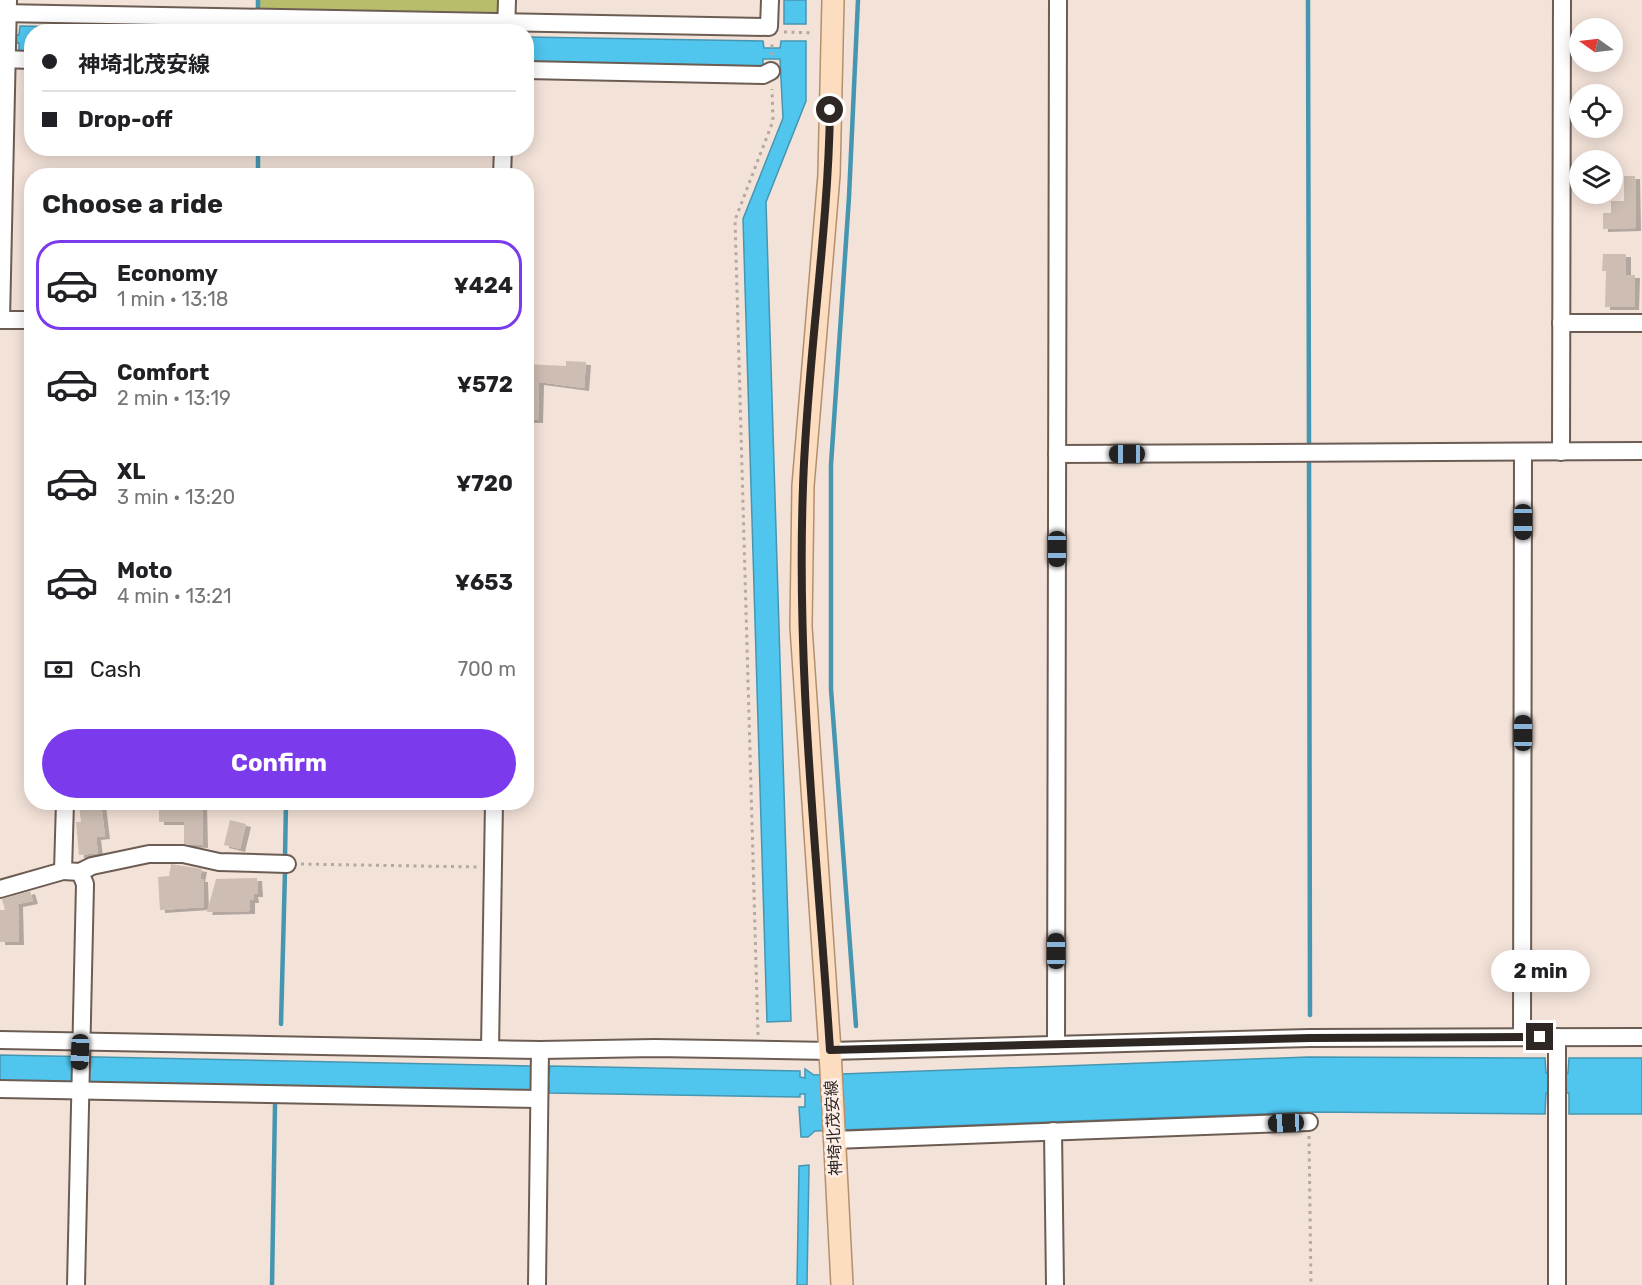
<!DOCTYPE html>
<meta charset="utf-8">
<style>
body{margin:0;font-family:Rubik,"Noto Sans JP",sans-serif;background:#f6f6f6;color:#202124;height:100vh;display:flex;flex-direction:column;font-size:22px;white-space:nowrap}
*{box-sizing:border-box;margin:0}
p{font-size:20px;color:#757577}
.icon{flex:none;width:33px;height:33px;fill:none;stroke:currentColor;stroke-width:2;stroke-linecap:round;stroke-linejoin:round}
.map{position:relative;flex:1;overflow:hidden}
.sheet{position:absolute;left:24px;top:168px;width:510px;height:642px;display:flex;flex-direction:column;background:#fff;border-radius:24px;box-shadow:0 3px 15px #0003}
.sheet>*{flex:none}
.top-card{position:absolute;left:24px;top:24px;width:510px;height:132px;border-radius:24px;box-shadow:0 3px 15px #0003;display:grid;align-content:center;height:132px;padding:0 18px;background:#fff}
.needle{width:39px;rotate:284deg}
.tools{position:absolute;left:1569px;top:18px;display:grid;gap:12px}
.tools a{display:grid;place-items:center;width:54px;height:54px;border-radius:50%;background:#fff;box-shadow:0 3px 15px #0003;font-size:30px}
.end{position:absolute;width:27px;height:27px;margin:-14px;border:8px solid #2e2723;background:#fff;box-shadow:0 0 0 3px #fff}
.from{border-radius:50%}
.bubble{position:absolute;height:42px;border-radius:21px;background:#fff;box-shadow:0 3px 15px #0003;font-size:20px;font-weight:700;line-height:42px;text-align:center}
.car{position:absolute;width:18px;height:36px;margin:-18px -9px;border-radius:8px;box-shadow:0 0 4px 2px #0007;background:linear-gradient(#222 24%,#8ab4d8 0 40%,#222 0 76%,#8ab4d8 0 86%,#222 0)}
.top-card b{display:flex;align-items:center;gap:21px;height:57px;font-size:22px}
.top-card b+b{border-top:2px solid #e0e0e0}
.top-card i{width:15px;height:15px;background:#202124}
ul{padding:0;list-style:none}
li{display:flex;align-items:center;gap:18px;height:90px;margin:0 12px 9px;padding:0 6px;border:3px solid transparent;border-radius:24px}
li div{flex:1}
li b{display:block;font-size:22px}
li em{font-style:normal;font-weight:700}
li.on{border-color:#7c3aed}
li>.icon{width:54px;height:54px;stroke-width:1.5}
h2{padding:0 18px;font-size:27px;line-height:72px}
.pay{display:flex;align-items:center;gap:15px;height:66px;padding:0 18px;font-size:22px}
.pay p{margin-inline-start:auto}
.action{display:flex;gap:12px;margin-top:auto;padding:12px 18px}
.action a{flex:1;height:69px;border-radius:36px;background:#7c3aed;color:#fff;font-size:24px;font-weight:700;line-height:69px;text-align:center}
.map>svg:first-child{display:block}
.green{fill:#b8bd6c}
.water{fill:#50c5ee;stroke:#4696b1;stroke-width:1.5}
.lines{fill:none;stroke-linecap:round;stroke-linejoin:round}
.stream{stroke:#4696b1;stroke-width:4.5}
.building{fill:#cdbdb2;filter:url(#shadow)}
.minor-casing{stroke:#6c5d54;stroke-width:20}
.major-casing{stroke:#b48f6e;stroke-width:24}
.path{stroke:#b6a8a0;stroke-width:3;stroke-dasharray:3 4.5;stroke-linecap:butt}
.minor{stroke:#fff;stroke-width:16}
.major{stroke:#fdddc0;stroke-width:21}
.route{stroke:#2e2723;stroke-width:8}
.labels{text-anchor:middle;stroke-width:5;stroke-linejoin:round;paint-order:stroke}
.street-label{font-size:16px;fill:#2e2723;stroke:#fef0e8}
</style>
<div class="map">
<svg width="1642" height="1285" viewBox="0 0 1642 1285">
<defs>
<filter id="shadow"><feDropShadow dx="5" dy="3" stdDeviation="0" flood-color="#0004"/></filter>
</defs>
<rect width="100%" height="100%" fill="#f3e2d8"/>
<path class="green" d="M259,0H499L498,13L258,9Z"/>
<g class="water">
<rect x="784" y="0" width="22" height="24"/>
<path d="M20,26L258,31L32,32L31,51H19V43L0,42V34L19,35Z"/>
<path d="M527,37L763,41L764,48H780L781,41H806V101L766,202L791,1021L767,1022L743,219L783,118L780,59H763V66L527,62Z"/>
<path d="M0,1055L531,1066V1075L549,1076L550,1066L800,1071V1077L805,1078V1069L814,1075L1308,1057L1545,1058L1546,1073H1568L1569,1058H1642V1114H1569V1093H1546L1545,1114L1313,1112L815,1131L808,1137H801L799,1107H805V1094H800V1097L549,1093V1083H531V1092L0,1081Z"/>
<path d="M809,1165L807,1285H797L799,1166Z"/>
</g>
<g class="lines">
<g class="stream">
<path d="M1308,0L1309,447"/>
<path d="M258,7V0"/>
<path d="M258,176V148"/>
<path d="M1309,460L1310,1015"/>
<path d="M285,857L286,802"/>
<path d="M281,1024L285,871"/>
<path d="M856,1026L831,689V465L849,197L858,0"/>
<path d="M272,1285L275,1105"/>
</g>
</g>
<g class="building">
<path d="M1624,176H1635L1636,228L1603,229V213H1611V201H1624Z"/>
<path d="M1603,254H1626V275H1635L1634,307H1605L1606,271H1602Z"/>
<path d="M566,361L586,362L584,388L539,382L538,420H526V364L566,366Z"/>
<path d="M159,802H202L203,845L184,844V822H159Z"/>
<path d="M101,803L105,836L96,837L98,853L79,855L76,822H81L79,805Z"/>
<path d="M230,820L246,824L240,849L224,845Z"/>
<path d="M171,864L202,869L200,879H203L204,907L160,910L158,877L169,876Z"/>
<path d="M257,878L258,894H253L254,900H250V911L207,912L216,879Z"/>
<path d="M30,891L33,901L18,904L19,942H0V910H5L2,899Z"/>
</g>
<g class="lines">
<g class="minor-casing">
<g id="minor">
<path d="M0,13L769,27L770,0"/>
<path d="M506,32L507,0"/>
<path d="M0,59L32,60"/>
<path d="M526,70L763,75L771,71"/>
<path d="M502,176L503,148"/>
<path d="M0,320H32"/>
<path d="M1,320L8,0"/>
<path d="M1561,323H1642"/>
<path d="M1561,452L1562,0"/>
<path d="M1057,454L1642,451"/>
<path d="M65,802L63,871L80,872L85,884L76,1285"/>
<path d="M80,872L92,866L149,854H183L219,862L287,864"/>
<path d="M0,889L63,871"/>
<path d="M1522,1037L1523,452"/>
<path d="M0,1040L540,1050L655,1048L830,1051L1310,1038L1642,1037"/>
<path d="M1056,1045L1058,0"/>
<path d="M490,1049L494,802"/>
<path d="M0,1089L539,1099"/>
<path d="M1053,1131L1055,1285"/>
<path d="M834,1140L1309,1122"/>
<path d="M537,1285L540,1050"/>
<path d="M1557,1285V1037"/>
</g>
</g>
<g class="major-casing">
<path id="major" d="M833,0L829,175L803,486L801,627L830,1051L842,1285"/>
</g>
<g class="path">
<path d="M784,32L814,33"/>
<path d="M772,55V41"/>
<path d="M301,864L477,867"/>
<path d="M758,1035L735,220L773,121L772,89"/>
<path d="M1309,1136L1311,1285"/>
</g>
<use href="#minor" class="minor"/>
<use href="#major" class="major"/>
</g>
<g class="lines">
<path class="route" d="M830,110C828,236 807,361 803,487C796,675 818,863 830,1050L1310,1038L1540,1037"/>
</g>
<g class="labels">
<g class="street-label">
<text transform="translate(833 1128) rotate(-93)" y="6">神埼北茂安線</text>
</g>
</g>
</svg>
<div class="tools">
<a><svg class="needle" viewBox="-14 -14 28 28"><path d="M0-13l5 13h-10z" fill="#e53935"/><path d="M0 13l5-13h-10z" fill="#757577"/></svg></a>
<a><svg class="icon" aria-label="locate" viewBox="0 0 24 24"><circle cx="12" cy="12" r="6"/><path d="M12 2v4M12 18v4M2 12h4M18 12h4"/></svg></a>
<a><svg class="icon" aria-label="layers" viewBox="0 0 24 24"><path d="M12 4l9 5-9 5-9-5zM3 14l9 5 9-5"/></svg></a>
</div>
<i class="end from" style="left:830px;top:110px"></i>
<i class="end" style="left:1540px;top:1037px"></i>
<div class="bubble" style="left:1491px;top:950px;width:99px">2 min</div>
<i class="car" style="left:1127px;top:454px;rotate:270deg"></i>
<i class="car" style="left:1523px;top:522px;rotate:180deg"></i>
<i class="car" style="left:1057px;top:549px;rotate:180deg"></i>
<i class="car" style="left:1523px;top:733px;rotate:0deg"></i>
<i class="car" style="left:1056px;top:951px;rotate:0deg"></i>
<i class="car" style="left:80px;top:1052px;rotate:182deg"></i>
<i class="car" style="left:1286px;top:1123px;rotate:268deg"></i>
<div class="top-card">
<b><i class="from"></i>神埼北茂安線</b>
<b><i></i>Drop-off</b>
</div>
<section class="sheet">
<h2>Choose a ride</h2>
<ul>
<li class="on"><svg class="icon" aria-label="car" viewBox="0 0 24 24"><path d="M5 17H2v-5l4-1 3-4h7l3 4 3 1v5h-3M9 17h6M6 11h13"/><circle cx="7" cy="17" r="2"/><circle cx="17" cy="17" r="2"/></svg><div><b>Economy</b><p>1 min · 13:18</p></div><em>¥424</em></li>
<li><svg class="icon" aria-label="car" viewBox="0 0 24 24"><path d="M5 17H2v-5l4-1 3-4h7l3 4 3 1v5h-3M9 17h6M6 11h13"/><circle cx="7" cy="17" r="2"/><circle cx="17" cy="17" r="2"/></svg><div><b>Comfort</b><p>2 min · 13:19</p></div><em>¥572</em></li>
<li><svg class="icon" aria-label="car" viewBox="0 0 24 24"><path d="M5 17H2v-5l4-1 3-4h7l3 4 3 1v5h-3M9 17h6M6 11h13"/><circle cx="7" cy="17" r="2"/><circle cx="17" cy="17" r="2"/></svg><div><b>XL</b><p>3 min · 13:20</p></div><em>¥720</em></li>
<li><svg class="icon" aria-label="car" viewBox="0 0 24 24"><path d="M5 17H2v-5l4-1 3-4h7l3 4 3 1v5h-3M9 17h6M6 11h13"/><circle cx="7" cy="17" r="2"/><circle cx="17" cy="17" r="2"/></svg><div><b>Moto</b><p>4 min · 13:21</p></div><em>¥653</em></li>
</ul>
<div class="pay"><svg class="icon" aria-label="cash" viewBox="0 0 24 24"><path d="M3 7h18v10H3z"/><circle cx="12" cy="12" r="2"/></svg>Cash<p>700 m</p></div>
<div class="action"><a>Confirm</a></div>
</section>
</div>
